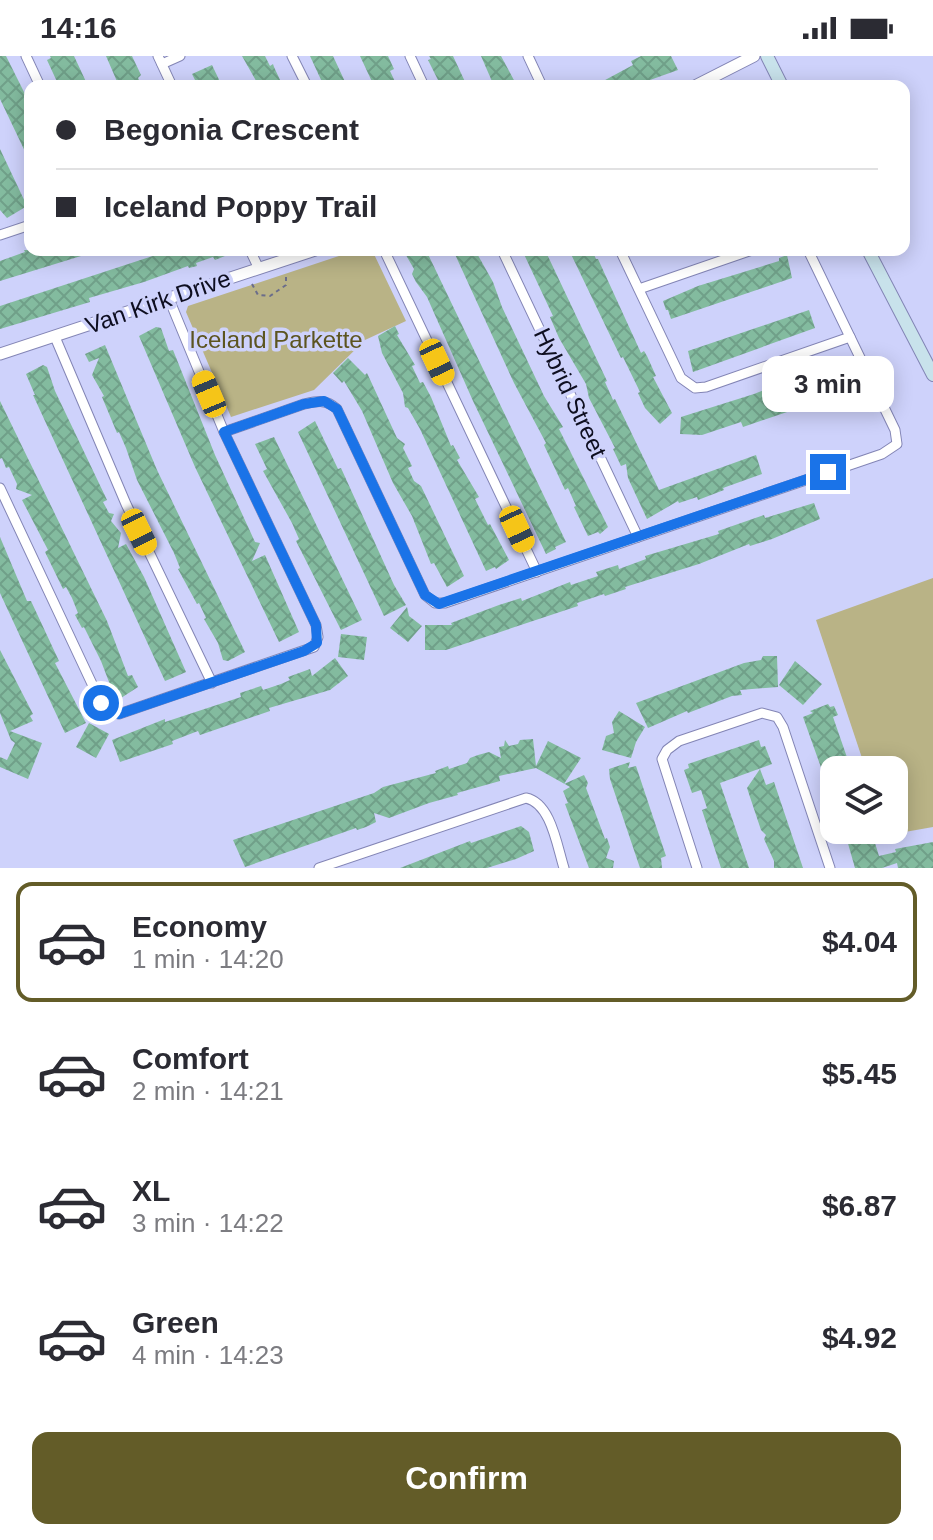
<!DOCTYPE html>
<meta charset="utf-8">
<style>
body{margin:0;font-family:Helvetica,sans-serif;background:#f2f2f3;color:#2b2b33;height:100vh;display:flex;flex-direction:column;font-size:30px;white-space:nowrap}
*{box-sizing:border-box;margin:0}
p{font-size:26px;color:#7c7c81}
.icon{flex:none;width:44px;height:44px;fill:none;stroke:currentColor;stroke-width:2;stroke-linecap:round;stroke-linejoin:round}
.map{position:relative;height:812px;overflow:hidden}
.drawer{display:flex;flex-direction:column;background:#fff;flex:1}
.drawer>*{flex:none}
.banner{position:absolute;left:24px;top:24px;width:886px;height:176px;border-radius:16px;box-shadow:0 4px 20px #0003;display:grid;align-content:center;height:176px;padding:0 32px;background:#fff}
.tools{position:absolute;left:820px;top:700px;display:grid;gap:16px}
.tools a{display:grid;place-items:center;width:88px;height:88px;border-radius:16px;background:#fff;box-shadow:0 4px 20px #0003;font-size:40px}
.end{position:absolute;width:36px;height:36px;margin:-18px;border:10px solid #1a73e8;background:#fff;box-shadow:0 0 0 4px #fff}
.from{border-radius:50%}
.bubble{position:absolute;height:56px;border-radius:16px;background:#fff;box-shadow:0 4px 20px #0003;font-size:26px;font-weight:700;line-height:56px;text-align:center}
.car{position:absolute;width:24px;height:48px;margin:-24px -12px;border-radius:10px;box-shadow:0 0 6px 2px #0007;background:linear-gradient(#f5c518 24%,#345 0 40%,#f5c518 0 76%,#345 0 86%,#f5c518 0)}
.banner b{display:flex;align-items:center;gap:28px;height:76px;font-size:30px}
.banner b+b{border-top:2px solid #e1e1e2}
.banner i{width:20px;height:20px;background:#2b2b33}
ul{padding:14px 0 0;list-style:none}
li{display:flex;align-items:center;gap:24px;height:120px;margin:0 16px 12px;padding:0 16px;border:4px solid transparent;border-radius:16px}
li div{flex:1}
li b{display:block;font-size:30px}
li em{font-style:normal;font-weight:700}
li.current{border-color:#635c28}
li>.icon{width:72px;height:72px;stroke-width:1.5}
.action{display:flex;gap:16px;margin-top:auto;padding:16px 32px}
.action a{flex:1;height:92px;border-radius:16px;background:#635c28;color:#fff;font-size:32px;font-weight:700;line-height:92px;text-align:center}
.status{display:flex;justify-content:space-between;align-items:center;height:56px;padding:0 40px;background:#fff;direction:ltr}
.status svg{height:22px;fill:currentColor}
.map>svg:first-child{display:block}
.park{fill:#b9b386}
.building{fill:url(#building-cross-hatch)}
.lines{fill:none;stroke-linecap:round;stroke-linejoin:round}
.minor-casing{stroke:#8385b5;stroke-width:11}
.tertiary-casing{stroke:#8385b5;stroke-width:13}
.secondary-casing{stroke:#8385b5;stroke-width:14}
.path{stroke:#6b6d8a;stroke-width:2;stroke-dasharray:4 4;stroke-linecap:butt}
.minor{stroke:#fff;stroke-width:9}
.tertiary{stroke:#fff;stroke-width:11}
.secondary{stroke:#c8e2eb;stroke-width:12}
.route{stroke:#1a73e8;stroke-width:10}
.labels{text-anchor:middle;stroke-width:7;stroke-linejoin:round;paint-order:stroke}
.street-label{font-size:24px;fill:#0e0e20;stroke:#ced2fb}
.park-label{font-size:24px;fill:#5c5420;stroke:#ced2fb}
</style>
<div class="status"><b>14:16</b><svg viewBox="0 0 49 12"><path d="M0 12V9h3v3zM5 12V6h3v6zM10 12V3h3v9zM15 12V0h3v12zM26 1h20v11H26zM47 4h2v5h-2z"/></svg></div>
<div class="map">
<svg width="933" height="812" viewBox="0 0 933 812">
<defs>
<pattern id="building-cross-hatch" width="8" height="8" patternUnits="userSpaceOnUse" patternTransform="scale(2)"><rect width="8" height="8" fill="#83bb9f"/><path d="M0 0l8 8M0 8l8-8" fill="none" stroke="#70a089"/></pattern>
</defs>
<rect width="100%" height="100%" fill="#ced2fb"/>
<g class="park">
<path d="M357,194H372L406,265L365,284L314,334L231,361L186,256L188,250Z"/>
<path d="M933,522V771L888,779L886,774H894V714H866L816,564Z"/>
</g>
<g class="building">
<path d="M0,0H6L27,42L25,43L30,53V106L0,43Z"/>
<path d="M50,0H74L88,30H59L47,4L51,2Z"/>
<path d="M106,0H132L141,19L138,22L142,30H119Z"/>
<path d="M242,0H265L270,10L273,8L274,11L281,26L279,27L280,30H259Z"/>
<path d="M310,0H333L347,30H327L325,25L322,26Z"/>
<path d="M360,0H388L394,13L390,15L397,30H374Z"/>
<path d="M429,0H453L467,30H441L428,4L431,3Z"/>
<path d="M481,0H501L516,28L494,30Z"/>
<path d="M641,0H671L678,14L650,24L651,26L643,30L642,27L636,30H594L633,9L631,5Z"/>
<path d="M212,9L222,30H198L192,18Z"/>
<path d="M0,93L27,150L7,162L0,154Z"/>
<path d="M24,194H94V196L0,225V205L25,196Z"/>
<path d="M171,194L229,195L224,197L225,200L215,204L213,201L196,207L197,210L189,212L188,210L144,226L89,242L90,246L0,273V250Z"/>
<path d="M403,194H426L566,486L555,491L556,493L546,498L473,345L427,241L416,226L412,218L414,213Z"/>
<path d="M453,194H475L493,226L502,251L544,340L563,371L559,373L608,471L600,478L598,476L588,480L574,451L576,450L568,432L565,434L544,389L546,387L514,327Z"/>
<path d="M522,194H545L607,325L605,326L613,344L615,343L659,434L756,399L762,418L723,432L724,434L698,444L697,441L679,447L678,445L647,463L628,422L626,408L621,410L613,393L615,392L589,342L586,328L559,282L550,261L553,260Z"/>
<path d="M569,194H592L596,203H598L641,297L644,295L647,300L656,320L653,321L672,357L660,368L645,352L638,337L640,336L623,301L621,302Z"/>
<path d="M787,199L792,222L671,263L668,254H666L663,245L698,230L779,205V202Z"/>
<path d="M809,254L815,272L693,316L688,295Z"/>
<path d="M395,270L399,278L397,279L415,309L412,310L420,327L423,326L431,341L451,390L453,389L460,402L457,404L479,441L475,443L488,469L490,468L509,504L496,513L495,511L486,515L420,373L408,352L405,351L403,337L382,297L378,280Z"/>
<path d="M156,271L161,272L169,295L173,294L215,399L255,486L260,487L252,505L265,499L299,576L279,586L195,411L139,280Z"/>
<path d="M105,289L157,414L245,596L228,605L223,604L218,587L204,563L206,562L199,547L197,548L178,513L180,512L174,497L137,424L126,392L119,376L117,377L102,341L104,340L92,319L99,302L89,306L85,298Z"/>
<path d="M348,302L365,319L367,317L397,382L405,388L403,392L412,410L408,412L414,425L421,430L464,520L447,531L434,507L431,508L412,460L393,427L362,355L344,325L342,327L333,317Z"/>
<path d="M840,308L845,331L827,337L828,341L813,346L812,342L791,349L793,354L743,371L741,366L702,379L680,378L681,361L754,338L802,319L830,314L829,311Z"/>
<path d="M43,309L47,311L55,335L107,444L103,446L109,457L114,458L111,465L121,477L118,492L126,488L144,521L186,616L170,623L165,625L33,339H35L26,318Z"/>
<path d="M0,345L107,565L128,620L132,619L138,631L121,642L120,640L117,641L109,626L101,605L84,571L82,572L75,559L78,557L72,542L66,531L63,533L45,496L48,494L22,444L32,439L16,433L17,428L9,411L6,412L2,402L0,403Z"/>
<path d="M315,365L338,413L341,412L394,529L406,549L384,560L298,376Z"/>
<path d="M274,381L362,564L341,574L296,485L299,483L292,467L263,415L267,413L255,388Z"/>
<path d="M814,447L820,463L772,483L750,490L749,488L699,508L625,531L626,533L605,540L604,538L577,547L578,550L446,594H425V569H452L451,567L499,549L521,542L522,545L570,526L571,529L598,520L596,516L618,509L619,513L646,503L645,500L719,478L718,475L764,459L765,462Z"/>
<path d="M0,481L27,545H31L59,605L55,607L86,667L65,677L0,537Z"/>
<path d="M407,551L409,560L422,570L408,586L390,572Z"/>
<path d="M341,578L367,581L364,604L338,601Z"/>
<path d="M0,594L33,658L30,660L33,665L10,675L42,687L28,723L0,711V701L7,704L15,687L11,684L0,657Z"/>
<path d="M763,600H777L778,631L740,634L742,639L732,640L688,657L687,655L648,672L636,647L744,607L761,604Z"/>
<path d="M335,602L348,620L330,634L269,652L270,655L200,679L198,675L172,685L173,688L120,706L112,684L165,663V666L241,641L240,637L261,630L263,634L281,628L290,624L288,621L310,613L312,620Z"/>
<path d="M795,605L822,628L803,649L779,629Z"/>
<path d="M828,648L830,651L834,650L838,659L833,661L850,710L834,714L833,745L803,661L813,657L810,655Z"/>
<path d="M619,655L645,671L636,686L631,702L602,694L606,680L614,677L612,666Z"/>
<path d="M89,667L109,678L96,702L76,691Z"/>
<path d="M533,683L536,710L548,685L581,702L564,728L584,719L588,727L586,732L605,783L607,782L610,791L606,802L614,805L613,812H589L565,748L568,747L563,735L570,731L536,712L499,720L500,725L457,737L458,739L429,747L389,762L374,757L376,766L366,771L357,774L356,772L245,811L233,784L374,737L383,731L436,717L435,715L448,710L449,713L467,707L470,702L478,699L489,696L501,702L499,691L504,690L505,684L509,690L518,688L520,684Z"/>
<path d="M759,684L761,691L765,690L772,708L720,727L749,812H721L702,754L707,752L701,734L692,737L684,714L689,712L688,708Z"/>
<path d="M630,706L628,712L636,710L666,800L661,802L662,812H640L610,723L609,713Z"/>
<path d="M760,713L766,729L774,726L803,812H774V805L764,783L766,779L761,774L747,732Z"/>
<path d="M521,770L529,776L534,795L516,803L487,812H400L470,785L471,787Z"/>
<path d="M846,774H871L879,800L896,796L895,793L933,786V812H898L897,807L882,812H855L847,784L845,785L842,776Z"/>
</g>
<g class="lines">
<g class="minor-casing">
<g id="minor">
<path d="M26,0L40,30"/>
<path d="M158,0L172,30"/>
<path d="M292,0L307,30"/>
<path d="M410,0L424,30"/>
<path d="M528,0L542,30"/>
<path d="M162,8L180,0"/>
<path d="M0,179L30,169"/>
<path d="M250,194L259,213"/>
<path d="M384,194L537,516"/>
<path d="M502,194L638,481"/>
<path d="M620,194L681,322L695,332L706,331L850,281"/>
<path d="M639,233L752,194"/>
<path d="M55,281L126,448L212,627"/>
<path d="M224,376L304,348C318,345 326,343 337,353L425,539L435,547H445L882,398L897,388L895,374L808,194"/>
<path d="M0,432L101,647L108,654L119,658L314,591L318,581L316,569L224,376L169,243"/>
<path d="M319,812L526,742C551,747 557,790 564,812"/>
<path d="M697,812L662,703L667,694L679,685L762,657L777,661L783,671L830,812"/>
</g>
</g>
<g class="tertiary-casing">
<g id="tertiary">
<path d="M695,30L754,0"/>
<path d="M0,298L315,194"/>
</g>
</g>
<g class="secondary-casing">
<g id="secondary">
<path d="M767,0L782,30"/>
<path d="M868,194L933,319"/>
</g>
</g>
<path class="path" d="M252,228L258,239L270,240L286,229V217"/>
<use href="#minor" class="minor"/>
<use href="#tertiary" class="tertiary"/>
<use href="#secondary" class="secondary"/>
</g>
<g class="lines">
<path class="route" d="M101,647L108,654L119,658L304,595L317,587L316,569L224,376L304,348L324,345L337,353L425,539L439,548L828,416"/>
</g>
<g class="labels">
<g class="street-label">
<text transform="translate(158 246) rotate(-19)" y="8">Van Kirk Drive</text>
<text transform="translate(570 337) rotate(65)" y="8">Hybrid Street</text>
</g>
<g class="park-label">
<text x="276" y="292">Iceland Parkette</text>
</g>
</g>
</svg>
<div class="tools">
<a><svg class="icon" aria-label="layers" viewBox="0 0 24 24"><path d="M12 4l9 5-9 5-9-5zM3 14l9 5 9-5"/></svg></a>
</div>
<i class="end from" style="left:101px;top:647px"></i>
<i class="end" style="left:828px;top:416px"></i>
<div class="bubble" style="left:762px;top:300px;width:132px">3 min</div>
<i class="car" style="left:437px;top:306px;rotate:155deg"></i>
<i class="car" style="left:209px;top:338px;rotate:337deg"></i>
<i class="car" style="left:517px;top:473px;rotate:155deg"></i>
<i class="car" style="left:139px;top:476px;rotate:154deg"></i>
<div class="banner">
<b><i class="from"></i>Begonia Crescent</b>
<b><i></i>Iceland Poppy Trail</b>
</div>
</div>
<section class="drawer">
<ul>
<li class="current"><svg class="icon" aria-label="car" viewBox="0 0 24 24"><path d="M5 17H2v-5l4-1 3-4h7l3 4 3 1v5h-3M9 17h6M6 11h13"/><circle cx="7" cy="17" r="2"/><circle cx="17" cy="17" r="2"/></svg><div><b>Economy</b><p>1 min · 14:20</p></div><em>$4.04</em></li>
<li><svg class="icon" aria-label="car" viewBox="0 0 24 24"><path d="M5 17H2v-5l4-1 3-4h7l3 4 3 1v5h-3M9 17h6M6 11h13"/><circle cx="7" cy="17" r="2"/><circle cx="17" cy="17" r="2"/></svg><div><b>Comfort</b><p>2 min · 14:21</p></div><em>$5.45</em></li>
<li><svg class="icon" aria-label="car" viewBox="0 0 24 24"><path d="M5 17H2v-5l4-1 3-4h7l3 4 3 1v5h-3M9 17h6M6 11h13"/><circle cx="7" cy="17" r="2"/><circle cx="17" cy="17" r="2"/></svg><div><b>XL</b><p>3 min · 14:22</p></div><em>$6.87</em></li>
<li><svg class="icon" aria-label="car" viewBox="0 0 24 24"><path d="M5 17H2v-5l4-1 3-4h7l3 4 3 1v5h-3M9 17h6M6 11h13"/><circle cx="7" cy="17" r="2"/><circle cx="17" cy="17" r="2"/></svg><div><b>Green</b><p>4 min · 14:23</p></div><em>$4.92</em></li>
</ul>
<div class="action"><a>Confirm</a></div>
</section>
